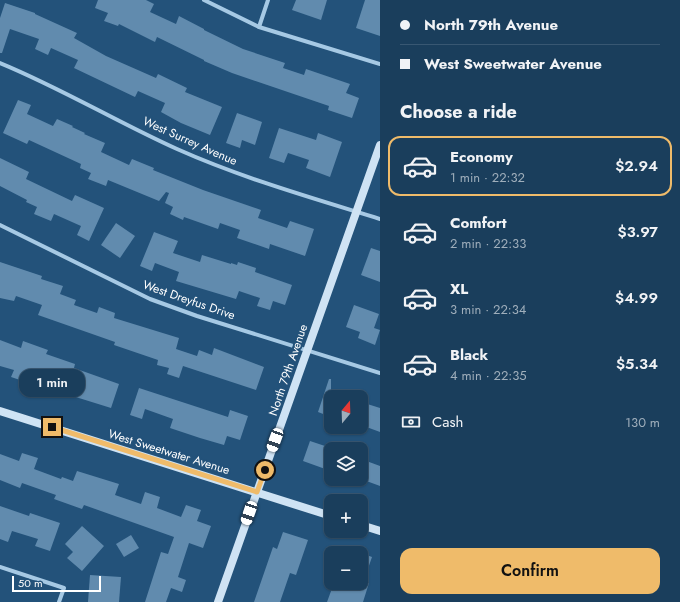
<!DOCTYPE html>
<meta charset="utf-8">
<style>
body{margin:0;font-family:Jost,sans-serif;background:#274965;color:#f1f3f6;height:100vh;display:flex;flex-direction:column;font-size:15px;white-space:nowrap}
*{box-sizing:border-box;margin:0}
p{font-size:13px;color:#9faebb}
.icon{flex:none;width:22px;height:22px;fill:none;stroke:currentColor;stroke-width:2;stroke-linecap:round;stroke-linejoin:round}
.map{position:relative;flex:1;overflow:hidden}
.sheet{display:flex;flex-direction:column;background:#1a3e5c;width:300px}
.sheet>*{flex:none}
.top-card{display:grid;align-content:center;height:88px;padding:0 20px;background:#1a3e5c}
.needle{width:26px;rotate:19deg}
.tools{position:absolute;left:324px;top:390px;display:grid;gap:8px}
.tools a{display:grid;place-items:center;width:44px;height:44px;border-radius:8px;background:#1a3e5c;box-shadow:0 1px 3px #0004,0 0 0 1px #385772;font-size:20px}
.scale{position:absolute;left:12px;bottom:10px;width:89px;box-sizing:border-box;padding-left:4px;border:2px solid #fff;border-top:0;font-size:11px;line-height:14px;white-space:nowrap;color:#fff;-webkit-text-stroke:3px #23527a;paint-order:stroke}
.end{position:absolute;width:18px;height:18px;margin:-9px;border:5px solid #efbb6a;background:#111;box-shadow:0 0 0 2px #111}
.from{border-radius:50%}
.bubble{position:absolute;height:28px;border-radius:12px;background:#1a3e5c;box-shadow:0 1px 3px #0004,0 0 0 1px #385772;font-size:13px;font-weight:600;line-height:28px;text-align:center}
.car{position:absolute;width:12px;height:24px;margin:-12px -6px;border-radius:5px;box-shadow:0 0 3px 1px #0007;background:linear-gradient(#fff 24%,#345 0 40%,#fff 0 76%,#345 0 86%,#fff 0)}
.top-card b{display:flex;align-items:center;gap:14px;height:38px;font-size:15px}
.top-card b+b{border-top:1px solid #385772}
.top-card i{width:10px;height:10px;background:#f1f3f6}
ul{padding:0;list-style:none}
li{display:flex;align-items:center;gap:12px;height:60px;margin:0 8px 6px;padding:0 12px;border:2px solid transparent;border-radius:12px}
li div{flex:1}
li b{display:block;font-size:15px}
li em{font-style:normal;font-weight:600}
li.on{border-color:#efbb6a}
li>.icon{width:36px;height:36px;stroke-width:1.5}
h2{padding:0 20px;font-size:18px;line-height:48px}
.pay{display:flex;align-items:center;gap:10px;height:44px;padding:0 20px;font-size:15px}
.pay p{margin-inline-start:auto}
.cta{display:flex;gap:8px;margin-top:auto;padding:8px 20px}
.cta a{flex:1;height:46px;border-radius:12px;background:#efbb6a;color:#111;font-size:16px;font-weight:600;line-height:46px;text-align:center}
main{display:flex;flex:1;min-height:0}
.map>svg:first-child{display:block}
.building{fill:#618bae}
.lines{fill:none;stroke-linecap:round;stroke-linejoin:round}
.street{stroke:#a6c9e4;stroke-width:4}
.secondary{stroke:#cfe3f4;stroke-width:8}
.route{stroke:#efbb6a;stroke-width:5}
.labels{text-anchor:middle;stroke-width:4;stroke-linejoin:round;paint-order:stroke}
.street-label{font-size:12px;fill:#fff;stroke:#23527a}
</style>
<main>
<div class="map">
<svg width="380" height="602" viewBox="0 0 380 602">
<rect width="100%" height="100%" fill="#23527a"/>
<g class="building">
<path d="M98,0H146L154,4L150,12L176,24L179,16L204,29V30L243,49L285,63L283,68L304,75L306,69L350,84L346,93L359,98L352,118L328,110L329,106L232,73L204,61V60L157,37L155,42L119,24L118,26L104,21L108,13L95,8Z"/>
<path d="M296,0H327L321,20L292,10Z"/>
<path d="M365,0H380V36L356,28Z"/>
<path d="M5,3L35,13V14L77,33L74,38L106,56L156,78L158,74L187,88L185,92L222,107L210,135L181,123L161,112L165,103L138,91L135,97L74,68L78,60L51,48L48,55L35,49L39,39L10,29L2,53H0V18Z"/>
<path d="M18,100L31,105L27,114L53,126L57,119L73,126L72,127L85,133L84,134L105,143L101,152L129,165L132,159L154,168L153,170L203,190L261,210L258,218L287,228L290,221L314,229L305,256L270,244L269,249L237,238L240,230L220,223L218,229L184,217L183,220L170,214L173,207L165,203L169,193L166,192L159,201L108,180L106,186L88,179L91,173L80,168L81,164L29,140L27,144L3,133Z"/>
<path d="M237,113L262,122L255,145L242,140L240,148L226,143Z"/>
<path d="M279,128L316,140L318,133L342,142L330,177L306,168L309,160L288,153L284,163L269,158Z"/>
<path d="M0,158L29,172L26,179L72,201L75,195L104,208L89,241L77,235L81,226L54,214L51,221L34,214L37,207L26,202L27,200L0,186Z"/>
<path d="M116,223L135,236L120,258L101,245Z"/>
<path d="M154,232L178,241L173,253L200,262L202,255L231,264V263L237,265L238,262L256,268L255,272L292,285L285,305L273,301L270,310L257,306L260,298L239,291L236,299L176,281L179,272L155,263L152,271L140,266Z"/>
<path d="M371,248L380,251V282L361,275Z"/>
<path d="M0,262L42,276L41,279L63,286L60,294L76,300L74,305L97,313L99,307L115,313L114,318L179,338L176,349L197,356L199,350L212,355L214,348L264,367L256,390L183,366L179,378L167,374L169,368L157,365L158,360L114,345L115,342L38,315L42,305L16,296L14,301L0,298Z"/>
<path d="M354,305L379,314L374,328L380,330L375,345L358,338L360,332L346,327Z"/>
<path d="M0,340L21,348L23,341L48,350L46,354L75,364L74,368L119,384L111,408L50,389L53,381L27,372L23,381L11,377L14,370L0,366Z"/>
<path d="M329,379H331V417L318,412Z"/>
<path d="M139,388L228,417L230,410L248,416L240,440L227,436L224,445L200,438L170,428L173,419L145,409L142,419L130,415Z"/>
<path d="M361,402L380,408V432L361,425Z"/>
<path d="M310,441L331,448V462L328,470L303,461Z"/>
<path d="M22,453L38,458L34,469L61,479L62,477L73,481L77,471L119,484L115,495L141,504L145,492L160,497L157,508L181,517L186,505L201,510L197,521L211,526L203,548L189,543L178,577L186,580L182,592L171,588L166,602H145L161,552L168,554L174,537L84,505L82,509L54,499L56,495L22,483L20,488L0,480V454L19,461Z"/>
<path d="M361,459L380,466V486L361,479Z"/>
<path d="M0,506L29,516L30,513L60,523L50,551L35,546L38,539L12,531L8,542L0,539Z"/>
<path d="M82,526L104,546L82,571L67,558L73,552L65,544Z"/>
<path d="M283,532L308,540L296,575L290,573L280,602H254L273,547L277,549Z"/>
<path d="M131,535L139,548L124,557L116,544Z"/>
<path d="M361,553L372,557L363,583H369L363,602H327L334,583H361Z"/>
<path d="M90,575L121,577L119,602H88Z"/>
</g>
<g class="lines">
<g class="street">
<path d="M204,0L259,27L380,64"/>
<path d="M259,27L268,0"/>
<path d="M0,63C61,88 117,122 177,149C242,178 312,198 380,219"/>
<path d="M0,225L150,299L197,316L380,373"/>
<path d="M0,567L64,588L59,602"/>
</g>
<g class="secondary">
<path d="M0,411L331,516"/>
<path d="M361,525L380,531"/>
<path d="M218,602L380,145"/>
</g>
</g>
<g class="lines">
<path class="route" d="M52,427L257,492L265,470"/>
</g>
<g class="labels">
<g class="street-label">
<text transform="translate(190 141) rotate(24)" y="4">West Surrey Avenue</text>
<text transform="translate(189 300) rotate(19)" y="4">West Dreyfus Drive</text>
<text transform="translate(288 370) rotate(-71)" y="4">North 79th Avenue</text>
<text transform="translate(169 452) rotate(17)" y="4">West Sweetwater Avenue</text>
</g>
</g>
</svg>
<div class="tools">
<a><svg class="needle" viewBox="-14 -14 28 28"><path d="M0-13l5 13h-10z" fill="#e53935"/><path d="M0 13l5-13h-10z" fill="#9faebb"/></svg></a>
<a><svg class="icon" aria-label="layers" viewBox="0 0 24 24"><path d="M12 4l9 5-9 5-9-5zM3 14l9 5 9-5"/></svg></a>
<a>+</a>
<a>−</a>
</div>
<div class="scale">50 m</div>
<i class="end from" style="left:265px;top:470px"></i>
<i class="end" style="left:52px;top:427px"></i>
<div class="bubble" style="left:19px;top:369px;width:66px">1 min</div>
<i class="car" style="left:275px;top:440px;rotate:200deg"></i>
<i class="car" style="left:249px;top:513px;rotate:199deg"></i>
</div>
<section class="sheet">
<div class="top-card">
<b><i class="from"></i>North 79th Avenue</b>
<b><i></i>West Sweetwater Avenue</b>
</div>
<h2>Choose a ride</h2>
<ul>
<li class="on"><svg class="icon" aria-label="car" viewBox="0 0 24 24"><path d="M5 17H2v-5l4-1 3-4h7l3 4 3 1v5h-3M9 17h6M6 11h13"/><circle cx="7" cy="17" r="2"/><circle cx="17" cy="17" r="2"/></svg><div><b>Economy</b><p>1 min · 22:32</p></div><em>$2.94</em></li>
<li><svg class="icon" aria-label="car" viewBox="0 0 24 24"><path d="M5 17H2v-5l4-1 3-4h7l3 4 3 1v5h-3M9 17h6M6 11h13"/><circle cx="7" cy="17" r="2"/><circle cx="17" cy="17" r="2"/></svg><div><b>Comfort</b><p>2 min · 22:33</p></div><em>$3.97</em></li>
<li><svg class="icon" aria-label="car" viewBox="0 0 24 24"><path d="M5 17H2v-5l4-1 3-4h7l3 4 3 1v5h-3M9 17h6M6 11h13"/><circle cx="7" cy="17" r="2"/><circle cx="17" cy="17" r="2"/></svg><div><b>XL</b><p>3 min · 22:34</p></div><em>$4.99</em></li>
<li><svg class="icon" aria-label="car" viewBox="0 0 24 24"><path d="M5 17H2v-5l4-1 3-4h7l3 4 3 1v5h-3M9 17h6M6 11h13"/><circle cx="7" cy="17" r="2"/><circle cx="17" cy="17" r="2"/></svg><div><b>Black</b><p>4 min · 22:35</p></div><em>$5.34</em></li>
</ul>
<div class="pay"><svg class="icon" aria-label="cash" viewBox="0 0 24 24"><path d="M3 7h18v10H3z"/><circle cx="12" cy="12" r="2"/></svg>Cash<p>130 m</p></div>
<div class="cta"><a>Confirm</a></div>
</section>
</main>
